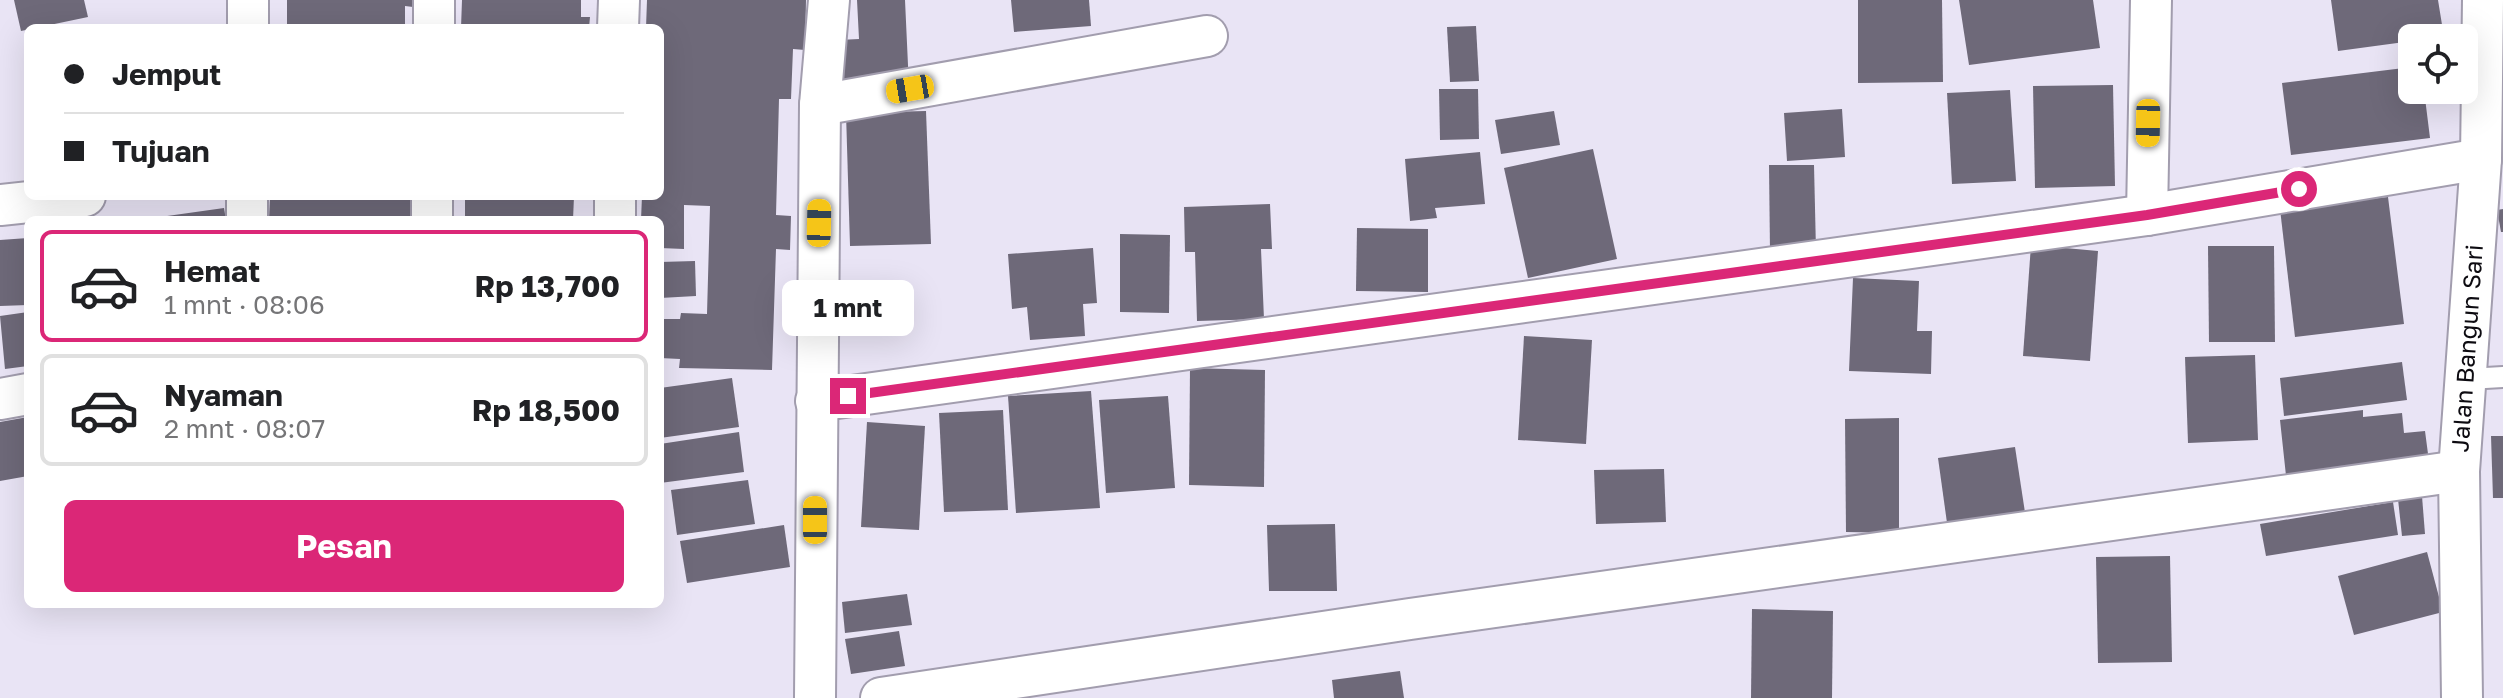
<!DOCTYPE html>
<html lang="id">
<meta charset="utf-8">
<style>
body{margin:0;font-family:"Golos Text",sans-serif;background:#f6f6f6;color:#202124;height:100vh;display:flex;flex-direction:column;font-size:30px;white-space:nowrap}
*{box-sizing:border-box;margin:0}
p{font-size:26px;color:#757577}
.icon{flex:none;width:44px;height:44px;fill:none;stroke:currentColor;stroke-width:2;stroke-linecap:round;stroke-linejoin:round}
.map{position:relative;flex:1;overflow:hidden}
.drawer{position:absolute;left:24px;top:216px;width:640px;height:392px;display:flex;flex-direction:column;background:#fff;border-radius:12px;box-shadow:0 8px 32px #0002}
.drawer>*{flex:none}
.banner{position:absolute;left:24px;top:24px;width:640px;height:176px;border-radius:12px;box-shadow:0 8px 32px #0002;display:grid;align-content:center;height:176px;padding:0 40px;background:#fff}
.fabs{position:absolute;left:2398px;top:24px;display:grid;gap:16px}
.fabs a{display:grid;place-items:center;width:80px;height:80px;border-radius:12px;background:#fff;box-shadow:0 8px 32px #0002;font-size:40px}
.end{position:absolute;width:36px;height:36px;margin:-18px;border:10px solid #db2777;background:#fff;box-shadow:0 0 0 4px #fff}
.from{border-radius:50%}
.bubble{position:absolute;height:56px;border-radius:12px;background:#fff;box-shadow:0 8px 32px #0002;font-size:26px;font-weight:700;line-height:56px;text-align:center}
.car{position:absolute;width:24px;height:48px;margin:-24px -12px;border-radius:10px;box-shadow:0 0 6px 2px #0007;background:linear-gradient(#f5c518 24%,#345 0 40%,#f5c518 0 76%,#345 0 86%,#f5c518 0)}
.banner b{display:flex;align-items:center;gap:28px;height:76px;font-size:30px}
.banner b+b{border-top:2px solid #e0e0e0}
.banner i{width:20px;height:20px;background:#202124}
ul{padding:14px 0 0;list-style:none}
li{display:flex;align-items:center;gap:24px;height:112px;margin:0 16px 12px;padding:0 24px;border:4px solid #e0e0e0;border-radius:12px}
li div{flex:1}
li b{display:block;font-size:30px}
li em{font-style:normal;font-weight:700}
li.active{border-color:#db2777}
li>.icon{width:72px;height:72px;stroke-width:1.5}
.primary-button{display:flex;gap:16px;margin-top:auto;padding:16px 40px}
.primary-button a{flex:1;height:92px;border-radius:12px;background:#db2777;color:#fff;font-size:32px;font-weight:700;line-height:92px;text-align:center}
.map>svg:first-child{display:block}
.building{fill:#6e6979}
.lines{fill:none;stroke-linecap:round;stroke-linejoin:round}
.lane-casing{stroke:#a29dae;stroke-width:24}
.street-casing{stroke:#a29dae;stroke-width:44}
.lane{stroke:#fff;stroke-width:20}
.street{stroke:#fff;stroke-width:40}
.route{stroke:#db2777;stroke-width:10}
.labels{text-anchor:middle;stroke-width:7;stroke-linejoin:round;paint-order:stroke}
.street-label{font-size:24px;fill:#0d0b11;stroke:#f5f2fd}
</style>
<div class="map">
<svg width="2503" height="698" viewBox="0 0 2503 698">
<rect width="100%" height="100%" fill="#e9e4f5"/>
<g class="building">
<path d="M14,0H84L88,17L21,31Z"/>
<path d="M287,0H413V7L405,6V28H287Z"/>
<path d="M462,0H581V17H590L589,28H461Z"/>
<path d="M647,0H806L805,50L793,49L791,99H779L776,215L791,216L790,250L776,249L772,370L679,368L680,359L660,358V319H680L681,313L707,314L710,206L684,205V249L660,248V220H641L642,196H660V28H646Z"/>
<path d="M857,0H905L909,87L841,89L839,40L859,39Z"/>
<path d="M1011,0H1089L1091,26L1014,32Z"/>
<path d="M1858,0H1942L1943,82L1858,83Z"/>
<path d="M1959,0H2093L2100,48L1969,65Z"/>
<path d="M2331,0H2438L2444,37L2412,38V41L2338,51Z"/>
<path d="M1476,26L1479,81L1450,82L1447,27Z"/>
<path d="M2412,67V90H2424L2430,138L2291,155L2282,83Z"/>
<path d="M2113,85L2115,186L2035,188L2033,86Z"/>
<path d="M1439,89H1478L1479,139L1440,140Z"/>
<path d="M2010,90L2016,181L1952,184L1947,93Z"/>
<path d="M1842,109L1845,157L1787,161L1784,113Z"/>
<path d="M926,111L931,244L850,246L846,113Z"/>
<path d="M1554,111L1560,145L1501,154L1495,120Z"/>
<path d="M1593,149L1617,259L1528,278L1504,168Z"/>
<path d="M1480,152L1485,204L1435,208L1437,218L1410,221L1405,159Z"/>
<path d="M1769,165H1814L1816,251L1770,252Z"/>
<path d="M270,196H414V220H269Z"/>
<path d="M465,196H574L573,220H465Z"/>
<path d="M2388,197L2404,324L2295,337L2280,209Z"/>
<path d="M1270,204L1272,249H1261L1264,319L1197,321L1195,252H1185L1184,207Z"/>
<path d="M224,208L226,220H153V218Z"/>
<path d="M2503,209V232H2501L2497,210Z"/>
<path d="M1357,228L1428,229V292L1356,291Z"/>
<path d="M1120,234L1170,235L1169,313L1120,312Z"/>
<path d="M28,238V305L0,306V240Z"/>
<path d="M2031,245L2098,251L2090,361L2023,356Z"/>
<path d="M2208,246H2274L2275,342H2209Z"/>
<path d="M1093,248L1097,303L1083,304L1085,336L1030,340L1027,307L1012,309L1008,254Z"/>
<path d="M695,261L696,296L660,298V262Z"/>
<path d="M1853,278L1919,281L1917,331H1932L1931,374L1849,371Z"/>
<path d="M28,312V366L5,369L0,316Z"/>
<path d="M1524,336L1592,340L1586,444L1518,440Z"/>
<path d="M2255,355L2258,440L2188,443L2185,357Z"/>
<path d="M2402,362L2407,400L2284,416L2280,378Z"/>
<path d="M1190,368L1265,370L1264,487L1189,485Z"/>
<path d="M732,378L739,427L660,438V388Z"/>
<path d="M1091,391L1100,508L1016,513L1008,396Z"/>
<path d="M1168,396L1175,488L1106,493L1099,400Z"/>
<path d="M1003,410L1008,510L944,512L939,413Z"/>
<path d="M2363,410V417L2402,413L2404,433L2425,431L2430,469L2287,485L2280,420Z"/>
<path d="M28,417V476L0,481V422Z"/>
<path d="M1899,418V533L1846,532L1845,419Z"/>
<path d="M867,422L925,426L919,530L861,527Z"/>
<path d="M739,432L744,472L660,483V444Z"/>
<path d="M2491,436H2503V498H2493Z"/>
<path d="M2015,447L2026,519L1948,530L1938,458Z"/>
<path d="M1664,469L1666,522L1596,524L1594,470Z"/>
<path d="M748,480L755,524L677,535L671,490Z"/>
<path d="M2422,496L2425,534L2402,536L2398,499Z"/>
<path d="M2393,502L2398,535L2266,556L2260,524Z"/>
<path d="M1335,524L1337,591H1269L1267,525Z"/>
<path d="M784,525L790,567L687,583L680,541Z"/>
<path d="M2427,552L2443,612L2354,635L2338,576Z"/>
<path d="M2170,556L2172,662L2098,663L2096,557Z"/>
<path d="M907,594L912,625L845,633L842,602Z"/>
<path d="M1752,609L1833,611L1832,698H1751Z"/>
<path d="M899,631L905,666L851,674L845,639Z"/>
<path d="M1400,671L1404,698H1334L1332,680Z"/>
</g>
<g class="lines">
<g class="lane-casing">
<path id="lane" d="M2468,379L2503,377"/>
</g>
<g class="street-casing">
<g id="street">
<path d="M248,28V0"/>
<path d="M434,28V0"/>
<path d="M618,28L619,0"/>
<path d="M820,105L1207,36"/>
<path d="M247,196V220"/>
<path d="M0,205L85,196"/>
<path d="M2147,215L2151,0"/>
<path d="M432,220V196"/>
<path d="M615,220V196"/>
<path d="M0,399L28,394"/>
<path d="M816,401L2147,215L2481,159"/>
<path d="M815,698L820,105L829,0"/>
<path d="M881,698L1410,619L2459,471"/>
<path id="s1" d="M2462,698L2459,471L2481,159L2483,0"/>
</g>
</g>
<use href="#lane" class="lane"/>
<use href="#street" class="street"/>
</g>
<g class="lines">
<path class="route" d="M848,396L2147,215L2299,189"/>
</g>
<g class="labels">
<g class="street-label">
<text dy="8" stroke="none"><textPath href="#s1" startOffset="350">Jalan Bangun Sari</textPath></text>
</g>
</g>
</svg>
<div class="fabs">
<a><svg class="icon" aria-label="locate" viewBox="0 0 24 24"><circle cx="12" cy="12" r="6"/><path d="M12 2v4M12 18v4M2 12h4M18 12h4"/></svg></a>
</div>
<i class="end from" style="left:2299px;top:189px"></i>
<i class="end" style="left:848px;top:396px"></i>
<div class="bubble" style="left:782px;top:280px;width:132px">1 mnt</div>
<i class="car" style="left:910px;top:89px;rotate:260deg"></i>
<i class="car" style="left:2148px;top:123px;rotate:181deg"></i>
<i class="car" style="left:819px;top:223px;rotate:1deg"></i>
<i class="car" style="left:815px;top:520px;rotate:0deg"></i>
<div class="banner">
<b><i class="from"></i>Jemput</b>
<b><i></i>Tujuan</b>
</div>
<section class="drawer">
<ul>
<li class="active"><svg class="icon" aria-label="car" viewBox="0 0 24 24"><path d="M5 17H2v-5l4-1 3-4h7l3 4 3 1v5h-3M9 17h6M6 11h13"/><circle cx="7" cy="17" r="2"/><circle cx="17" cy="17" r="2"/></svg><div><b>Hemat</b><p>1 mnt · 08:06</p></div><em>Rp 13,700</em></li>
<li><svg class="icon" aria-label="car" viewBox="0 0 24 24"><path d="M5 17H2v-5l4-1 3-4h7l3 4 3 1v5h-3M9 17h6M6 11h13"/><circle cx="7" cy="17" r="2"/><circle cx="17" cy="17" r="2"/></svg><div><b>Nyaman</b><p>2 mnt · 08:07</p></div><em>Rp 18,500</em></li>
</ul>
<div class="primary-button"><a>Pesan</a></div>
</section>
</div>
